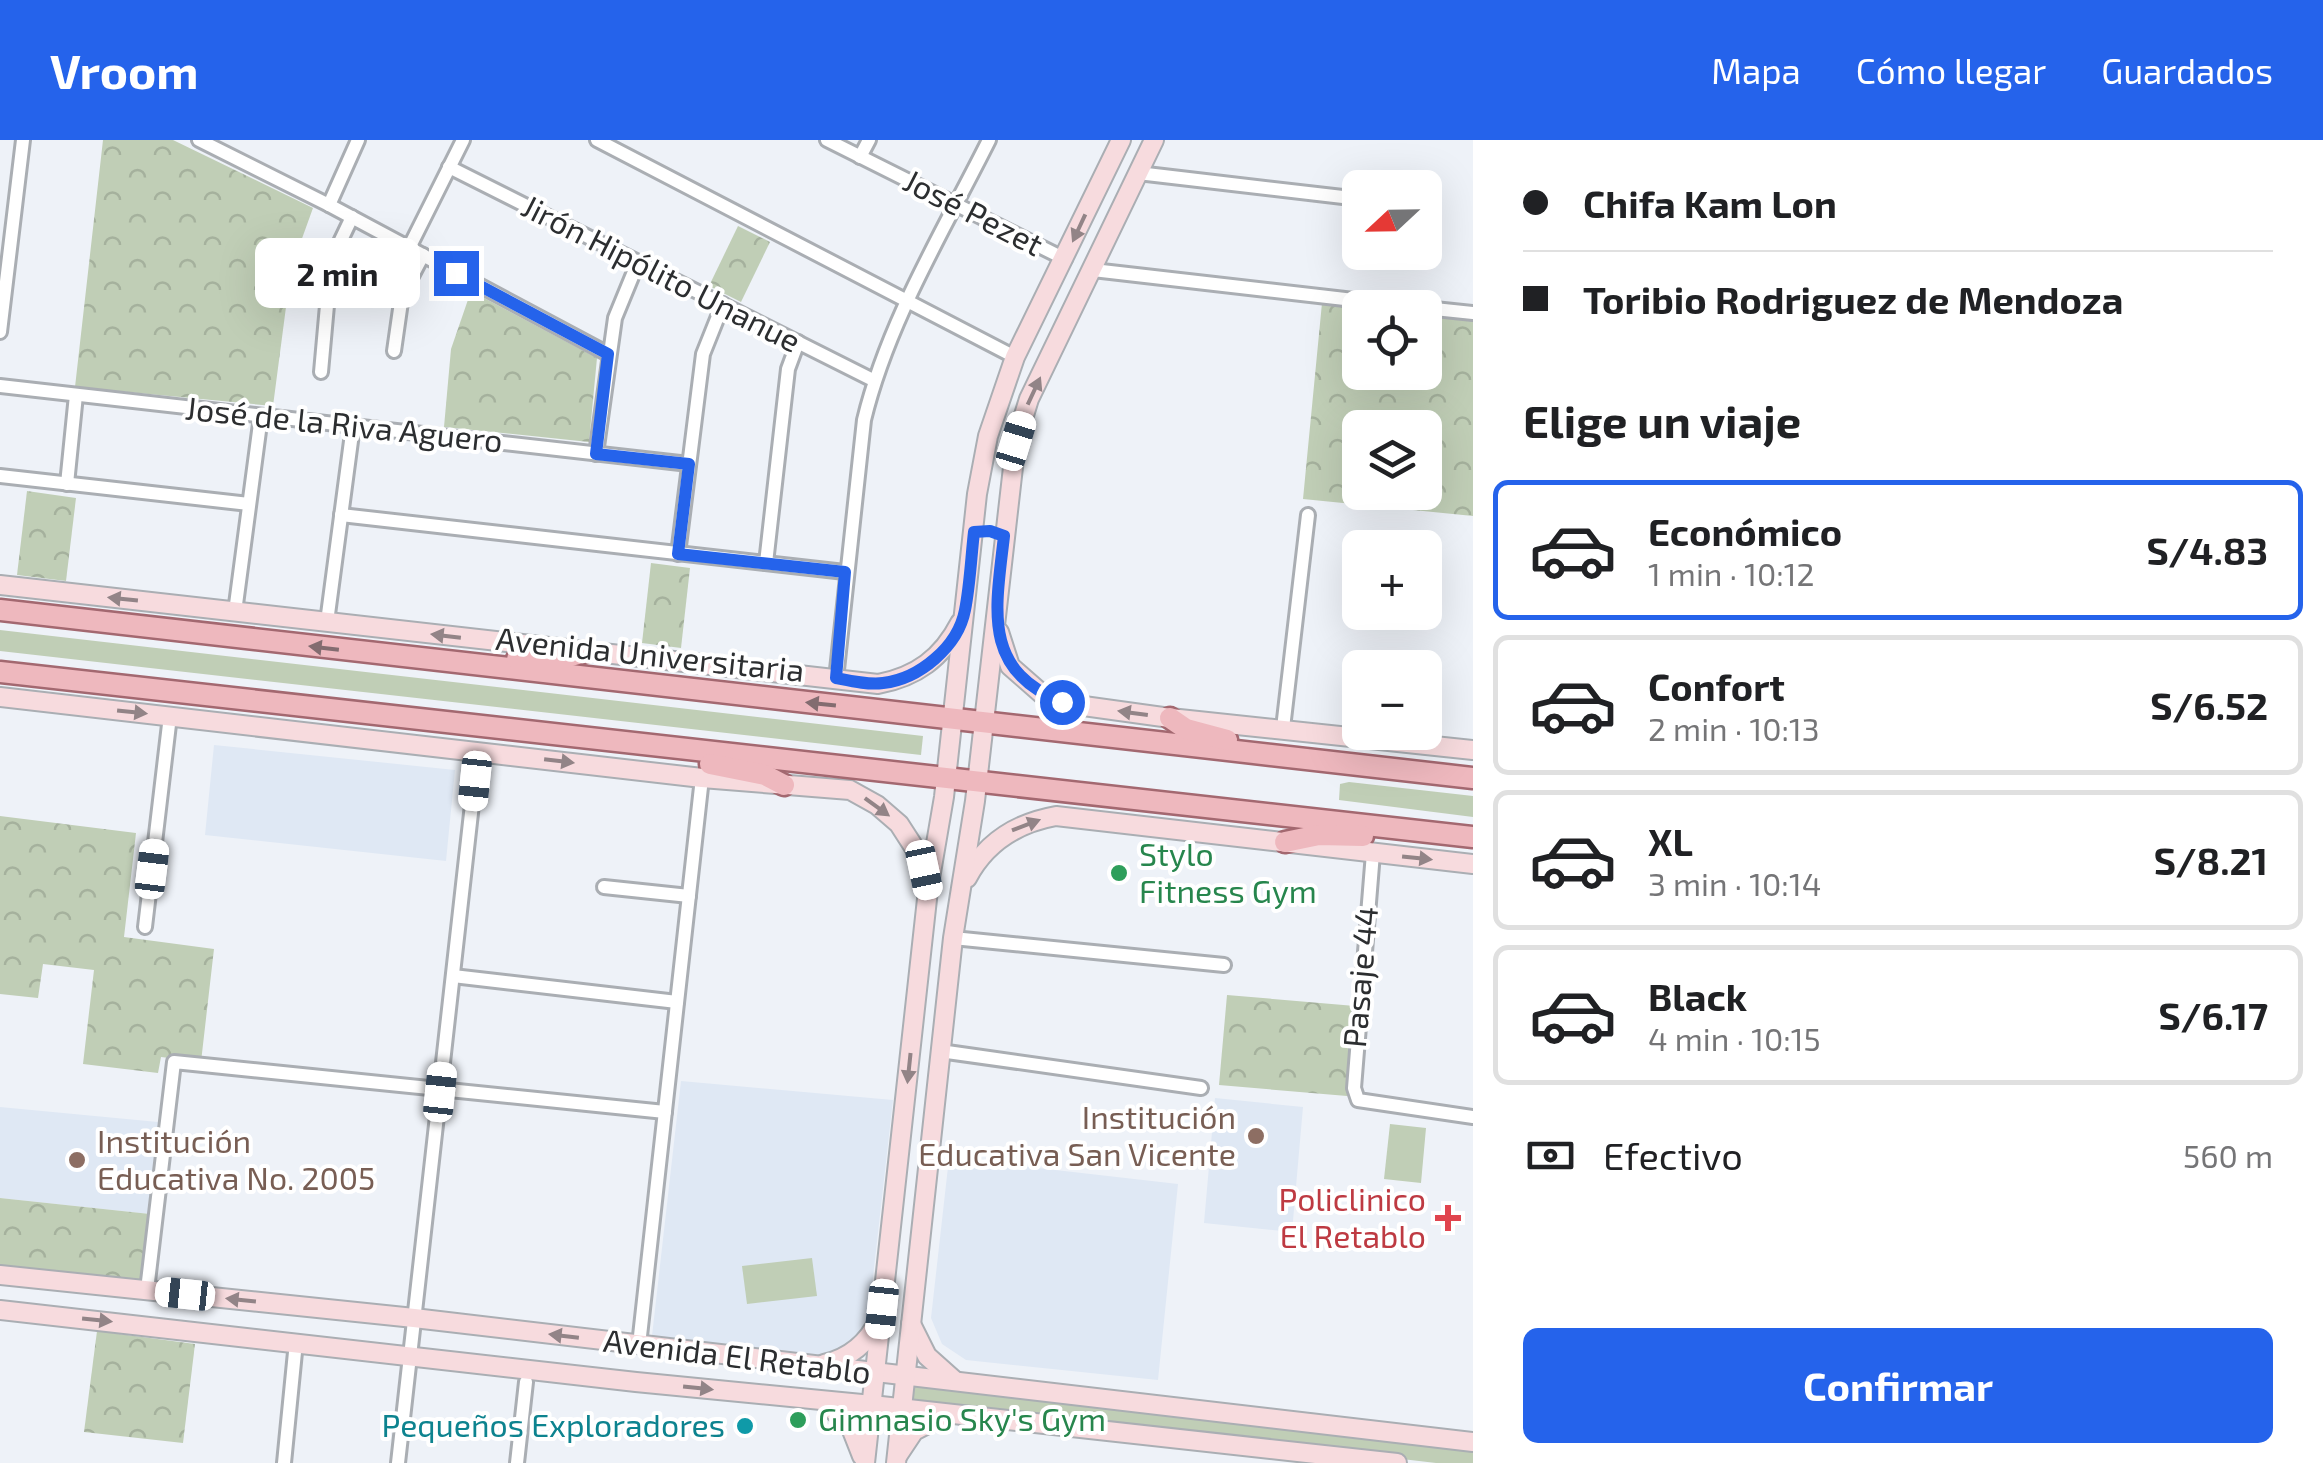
<!DOCTYPE html>
<html lang="es">
<meta charset="utf-8">
<style>
body{margin:0;font-family:"Exo 2",sans-serif;background:#f6f6f6;color:#202124;height:100vh;display:flex;flex-direction:column;font-size:38px;white-space:nowrap}
*{box-sizing:border-box;margin:0}
p{font-size:32px;color:#757577}
.icon{flex:none;width:55px;height:55px;fill:none;stroke:currentColor;stroke-width:2;stroke-linecap:round;stroke-linejoin:round}
.map{position:relative;flex:1;overflow:hidden}
.drawer{display:flex;flex-direction:column;background:#fff;width:850px}
.drawer>*{flex:none}
.top-card{display:grid;align-content:center;height:220px;padding:0 50px;background:#fff}
.needle{width:65px;rotate:248deg}
.controls{position:absolute;left:1342px;top:30px;display:grid;gap:20px}
.controls a{display:grid;place-items:center;width:100px;height:100px;border-radius:15px;background:#fff;box-shadow:0 10px 40px #0002;font-size:50px}
.end{position:absolute;width:45px;height:45px;margin:-22px;border:12px solid #2563eb;background:#fff;box-shadow:0 0 0 5px #fff}
.from{border-radius:50%}
.bubble{position:absolute;height:70px;border-radius:15px;background:#fff;box-shadow:0 10px 40px #0002;font-size:32px;font-weight:700;line-height:70px;text-align:center}
.car{position:absolute;width:30px;height:60px;margin:-30px -15px;border-radius:12px;box-shadow:0 0 8px 2px #0007;background:linear-gradient(#fff 24%,#345 0 40%,#fff 0 76%,#345 0 86%,#fff 0)}
.top-card b{display:flex;align-items:center;gap:35px;height:95px;font-size:38px}
.top-card b+b{border-top:2px solid #e0e0e0}
.top-card i{width:25px;height:25px;background:#202124}
ul{padding:0;list-style:none}
li{display:flex;align-items:center;gap:30px;height:140px;margin:0 20px 15px;padding:0 30px;border:5px solid #e0e0e0;border-radius:15px}
li div{flex:1}
li b{display:block;font-size:38px}
li em{font-style:normal;font-weight:700}
li.on{border-color:#2563eb}
li>.icon{width:90px;height:90px;stroke-width:1.5}
h2{padding:0 50px;font-size:45px;line-height:120px}
.pay{display:flex;align-items:center;gap:25px;height:110px;padding:0 50px;font-size:38px}
.pay p{margin-inline-start:auto}
.action{display:flex;gap:20px;margin-top:auto;padding:20px 50px}
.action a{flex:1;height:115px;border-radius:15px;background:#2563eb;color:#fff;font-size:40px;font-weight:700;line-height:115px;text-align:center}
header{display:flex;align-items:center;gap:60px;box-sizing:border-box;height:140px;padding:0 50px;background:#2563eb;color:#fff}
header strong{font-size:48px}
nav{display:flex;gap:55px;margin-inline-start:auto;font-size:35px}
main{display:flex;flex:1;min-height:0}
.map>svg:first-child{display:block}
.built{fill:#dfe8f4}
.grass{fill:#c0ceb6}
.forest{fill:url(#forest-crowns);fill-rule:evenodd}
.lines{fill:none;stroke-linecap:round;stroke-linejoin:round}
.street-casing{stroke:#aaaeb3;stroke-width:18}
.secondary-casing{stroke:#aaaeb3;stroke-width:22}
.primary-casing{stroke:#a36870;stroke-width:25}
.street{stroke:#fff;stroke-width:12}
.secondary{stroke:#f7dbde;stroke-width:18}
.primary{stroke:#eeb8be;stroke-width:20}
.oneway{fill:#928487}
.oneway2{fill:#836c70}
.route{stroke:#2563eb;stroke-width:12}
.leisure-dot{fill:#2e9e5b;stroke:#fff;stroke-width:4}
.education-dot{fill:#8d6e63;stroke:#fff;stroke-width:4}
.health-dot{fill:#e0444e;stroke:#fff;stroke-width:4}
.culture-dot{fill:#0f9aa8;stroke:#fff;stroke-width:4}
.labels{text-anchor:middle;stroke-width:8;stroke-linejoin:round;paint-order:stroke}
.street-label{font-size:32px;fill:#2c2e30;stroke:#fff}
.leisure-label{font-size:32px;fill:#27864d;stroke:#fff;text-anchor:start}
.education-label{font-size:32px;fill:#785e54;stroke:#fff;text-anchor:end}
.health-label{font-size:32px;fill:#be3a42;stroke:#fff;text-anchor:end}
.culture-label{font-size:32px;fill:#0d838f;stroke:#fff;text-anchor:end}
</style>
<header>
<strong>Vroom</strong>
<nav><a>Mapa</a><a>Cómo llegar</a><a>Guardados</a></nav>
</header>
<main>
<div class="map">
<svg width="1473" height="1323" viewBox="0 0 1473 1323">
<defs>
<pattern id="forest-crowns" width="20" height="18" patternUnits="userSpaceOnUse" patternTransform="scale(2.5)"><rect width="20" height="18" fill="#c0ceb6"/><path d="M2 6a3 3 0 1 1 6 0M12 15a3 3 0 1 1 6 0" fill="none" stroke="#a5b19d"/></pattern>
</defs>
<rect width="100%" height="100%" fill="#eef2f8"/>
<g class="built">
<path d="M214,605L455,630L446,721L205,695Z"/>
<path d="M681,941L893,960L868,1181L850,1207L815,1216L652,1196Z"/>
<path d="M1215,958L1303,967L1292,1092L1204,1083Z"/>
<path d="M0,967L158,982L150,1074L0,1058Z"/>
<path d="M949,1018L1178,1044L1158,1240L966,1220L942,1204L931,1178Z"/>
</g>
<g class="grass">
<path d="M0,490L923,596L921,615L0,511Z"/>
<path d="M1349,642L1473,656V677L1339,660L1340,644Z"/>
<path d="M1390,984L1426,988L1421,1043L1384,1039Z"/>
<path d="M812,1118L817,1156L747,1164L742,1126Z"/>
<path d="M908,1244L1473,1311V1323H1436L906,1261Z"/>
</g>
<g class="forest">
<path d="M103,0H173L313,68L291,129L273,266L75,247Z"/>
<path d="M738,86L770,102L741,162L709,146Z"/>
<path d="M471,151L597,218L589,302L444,287L451,209Z"/>
<path d="M1322,163L1369,167L1360,168V232H1425V173L1473,179V376L1303,359ZM1360,288H1425V352H1360Z"/>
<path d="M27,351L76,358L66,441L17,435Z"/>
<path d="M651,423L690,428L681,508L642,503Z"/>
<path d="M0,676L136,693L124,797L214,809L201,922L161,917L158,933L83,924L94,830L43,824L38,858L0,854Z"/>
<path d="M1227,855L1355,866L1347,956L1219,945Z"/>
<path d="M0,1058L150,1074L143,1141L0,1125Z"/>
<path d="M97,1191L195,1204L183,1303L84,1292Z"/>
</g>
<g class="lines">
<g class="street-casing">
<g id="street">
<path d="M199,0L329,65L608,214"/>
<path d="M597,0L1015,217"/>
<path d="M827,0L1065,119"/>
<path d="M860,17L869,0"/>
<path d="M449,27L873,240"/>
<path d="M1138,33L1360,59"/>
<path d="M329,65L358,0"/>
<path d="M409,108L463,0"/>
<path d="M1093,130L1423,168"/>
<path d="M1425,168L1473,173"/>
<path d="M0,192L23,0"/>
<path d="M394,211L402,155L423,115"/>
<path d="M321,232L331,121L352,77"/>
<path d="M0,246L689,324"/>
<path d="M596,314L615,178L638,122"/>
<path d="M0,336L249,364"/>
<path d="M67,344L76,255"/>
<path d="M341,375L845,432"/>
<path d="M678,414L703,214L723,164"/>
<path d="M766,423L788,229L798,202"/>
<path d="M235,472L261,276"/>
<path d="M327,482L353,286"/>
<path d="M836,539L864,280C888,181 944,90 989,0"/>
<path d="M1283,588L1308,375"/>
<path d="M1373,713L1354,948L1358,960L1473,977"/>
<path d="M604,747L689,756"/>
<path d="M145,787L170,576"/>
<path d="M953,798L1224,825"/>
<path d="M453,836L677,862"/>
<path d="M940,911L1201,948"/>
<path d="M147,1150L174,922L665,972"/>
<path d="M639,1205L702,638"/>
<path d="M284,1323L296,1202"/>
<path d="M398,1323L478,611"/>
<path d="M517,1323L526,1242"/>
</g>
</g>
<g class="secondary-casing">
<g id="secondary">
<path d="M0,445L878,544C916,537 942,518 960,483"/>
<path d="M999,492L1010,526L1042,554L1062,563L1170,578L1473,610"/>
<path d="M0,557L702,638L850,650L877,665L899,684L919,715L926,741"/>
<path d="M967,738C986,702 1017,683 1056,676L1473,724"/>
<path d="M0,1135L414,1178L1473,1302"/>
<path d="M0,1170L636,1242L872,1265L1397,1323"/>
<path d="M911,1184L927,1216L955,1241"/>
<path d="M824,1224C850,1218 868,1203 879,1179"/>
<path d="M824,1261L851,1288L862,1316"/>
<path d="M898,1315L914,1291L945,1275"/>
<path d="M865,1323L928,750L944,657L977,354L988,296L1015,217L1121,0"/>
<path d="M896,1323L953,798L975,661L1016,301L1029,259L1154,0"/>
</g>
</g>
<g class="primary-casing">
<g id="primary">
<path d="M0,470L1473,638"/>
<path d="M517,519H561L585,512"/>
<path d="M0,532L1473,697"/>
<path d="M1170,578L1186,589L1227,600"/>
<path d="M710,624L765,635L784,645"/>
<path d="M1285,702L1319,695L1363,696"/>
</g>
</g>
<use href="#street" class="street"/>
<use href="#secondary" class="secondary"/>
<use href="#primary" class="primary"/>
</g>
<defs><path id="oneway-solid" d="M-6-.8H1V-3.2L6.5 0L1 3.2V.8H-6Z" transform="scale(2.5)"/></defs>
<g class="oneway">
<use href="#oneway-solid" transform="translate(1079 88) rotate(115)"/>
<use href="#oneway-solid" transform="translate(1034 251) rotate(-65)"/>
<use href="#oneway-solid" transform="translate(123 459) rotate(-174)"/>
<use href="#oneway-solid" transform="translate(446 496) rotate(-173)"/>
<use href="#oneway-solid" transform="translate(132 572) rotate(6)"/>
<use href="#oneway-solid" transform="translate(1133 573) rotate(-172)"/>
<use href="#oneway-solid" transform="translate(559 621) rotate(7)"/>
<use href="#oneway-solid" transform="translate(877 667) rotate(36)"/>
<use href="#oneway-solid" transform="translate(1026 685) rotate(-21)"/>
<use href="#oneway-solid" transform="translate(1417 718) rotate(6)"/>
<use href="#oneway-solid" transform="translate(909 928) rotate(96)"/>
<use href="#oneway-solid" transform="translate(241 1160) rotate(-174)"/>
<use href="#oneway-solid" transform="translate(97 1180) rotate(6)"/>
<use href="#oneway-solid" transform="translate(564 1196) rotate(-173)"/>
<use href="#oneway-solid" transform="translate(698 1248) rotate(6)"/>
</g>
<g class="oneway2">
<use href="#oneway-solid" transform="translate(324 508) rotate(-173)"/>
<use href="#oneway-solid" transform="translate(821 564) rotate(-174)"/>
</g>
<g class="lines">
<path class="route" d="M456,133L608,214L596,314L689,324L678,414L845,432L836,538C851,541 868,545 883,543C919,539 958,507 965,470C970,445 971,418 974,392L990,391L1004,396C996,468 981,530 1062,562"/>
</g>
<g class="leisure-dot">
<circle cx="1119" cy="733" r="10"/>
<circle cx="798" cy="1280" r="10"/>
</g>
<g class="education-dot">
<circle cx="1256" cy="996" r="10"/>
<circle cx="77" cy="1020" r="10"/>
</g>
<path class="health-dot" d="M1443 1063h10v10h10v10h-10v10h-10v-10h-10v-10h10z"/>
<circle class="culture-dot" cx="745" cy="1286" r="10"/>
<g class="labels">
<g class="street-label">
<text transform="translate(973 73) rotate(27)" y="11">José Pezet</text>
<text transform="translate(661 134) rotate(27)" y="11">Jirón Hipólito Unanue</text>
<text transform="translate(344 285) rotate(6)" y="11">José de la Riva Aguero</text>
<text transform="translate(650 515) rotate(6)" y="11">Avenida Universitaria</text>
<text transform="translate(1361 837) rotate(-85)" y="11">Pasaje 44</text>
<text transform="translate(737 1217) rotate(7)" y="11">Avenida El Retablo</text>
</g>
<g class="leisure-label">
<text x="1139" y="726">Stylo<tspan x="1139" dy="37">Fitness Gym</tspan></text>
<text x="818" y="1291">Gimnasio Sky's Gym</text>
</g>
<g class="education-label">
<text x="1236" y="989">Institución<tspan x="1236" dy="37">Educativa San Vicente</tspan></text>
<text x="97" y="1013" text-anchor="start">Institución<tspan x="97" dy="37">Educativa No. 2005</tspan></text>
</g>
<g class="health-label">
<text x="1426" y="1071">Policlinico<tspan x="1426" dy="37">El Retablo</tspan></text>
</g>
<g class="culture-label">
<text x="725" y="1297">Pequeños Exploradores</text>
</g>
</g>
</svg>
<div class="controls">
<a><svg class="needle" viewBox="-14 -14 28 28"><path d="M0-13l5 13h-10z" fill="#e53935"/><path d="M0 13l5-13h-10z" fill="#757577"/></svg></a>
<a><svg class="icon" aria-label="locate" viewBox="0 0 24 24"><circle cx="12" cy="12" r="6"/><path d="M12 2v4M12 18v4M2 12h4M18 12h4"/></svg></a>
<a><svg class="icon" aria-label="layers" viewBox="0 0 24 24"><path d="M12 4l9 5-9 5-9-5zM3 14l9 5 9-5"/></svg></a>
<a>+</a>
<a>−</a>
</div>
<i class="end from" style="left:1062px;top:562px"></i>
<i class="end" style="left:456px;top:133px"></i>
<div class="bubble" style="left:255px;top:98px;width:165px">2 min</div>
<i class="car" style="left:1016px;top:301px;rotate:17deg"></i>
<i class="car" style="left:475px;top:641px;rotate:186deg"></i>
<i class="car" style="left:152px;top:729px;rotate:7deg"></i>
<i class="car" style="left:924px;top:730px;rotate:168deg"></i>
<i class="car" style="left:440px;top:952px;rotate:6deg"></i>
<i class="car" style="left:185px;top:1154px;rotate:276deg"></i>
<i class="car" style="left:882px;top:1169px;rotate:186deg"></i>
</div>
<section class="drawer">
<div class="top-card">
<b><i class="from"></i>Chifa Kam Lon</b>
<b><i></i>Toribio Rodriguez de Mendoza</b>
</div>
<h2>Elige un viaje</h2>
<ul>
<li class="on"><svg class="icon" aria-label="car" viewBox="0 0 24 24"><path d="M5 17H2v-5l4-1 3-4h7l3 4 3 1v5h-3M9 17h6M6 11h13"/><circle cx="7" cy="17" r="2"/><circle cx="17" cy="17" r="2"/></svg><div><b>Económico</b><p>1 min · 10:12</p></div><em>S/4.83</em></li>
<li><svg class="icon" aria-label="car" viewBox="0 0 24 24"><path d="M5 17H2v-5l4-1 3-4h7l3 4 3 1v5h-3M9 17h6M6 11h13"/><circle cx="7" cy="17" r="2"/><circle cx="17" cy="17" r="2"/></svg><div><b>Confort</b><p>2 min · 10:13</p></div><em>S/6.52</em></li>
<li><svg class="icon" aria-label="car" viewBox="0 0 24 24"><path d="M5 17H2v-5l4-1 3-4h7l3 4 3 1v5h-3M9 17h6M6 11h13"/><circle cx="7" cy="17" r="2"/><circle cx="17" cy="17" r="2"/></svg><div><b>XL</b><p>3 min · 10:14</p></div><em>S/8.21</em></li>
<li><svg class="icon" aria-label="car" viewBox="0 0 24 24"><path d="M5 17H2v-5l4-1 3-4h7l3 4 3 1v5h-3M9 17h6M6 11h13"/><circle cx="7" cy="17" r="2"/><circle cx="17" cy="17" r="2"/></svg><div><b>Black</b><p>4 min · 10:15</p></div><em>S/6.17</em></li>
</ul>
<div class="pay"><svg class="icon" aria-label="cash" viewBox="0 0 24 24"><path d="M3 7h18v10H3z"/><circle cx="12" cy="12" r="2"/></svg>Efectivo<p>560 m</p></div>
<div class="action"><a>Confirmar</a></div>
</section>
</main>
